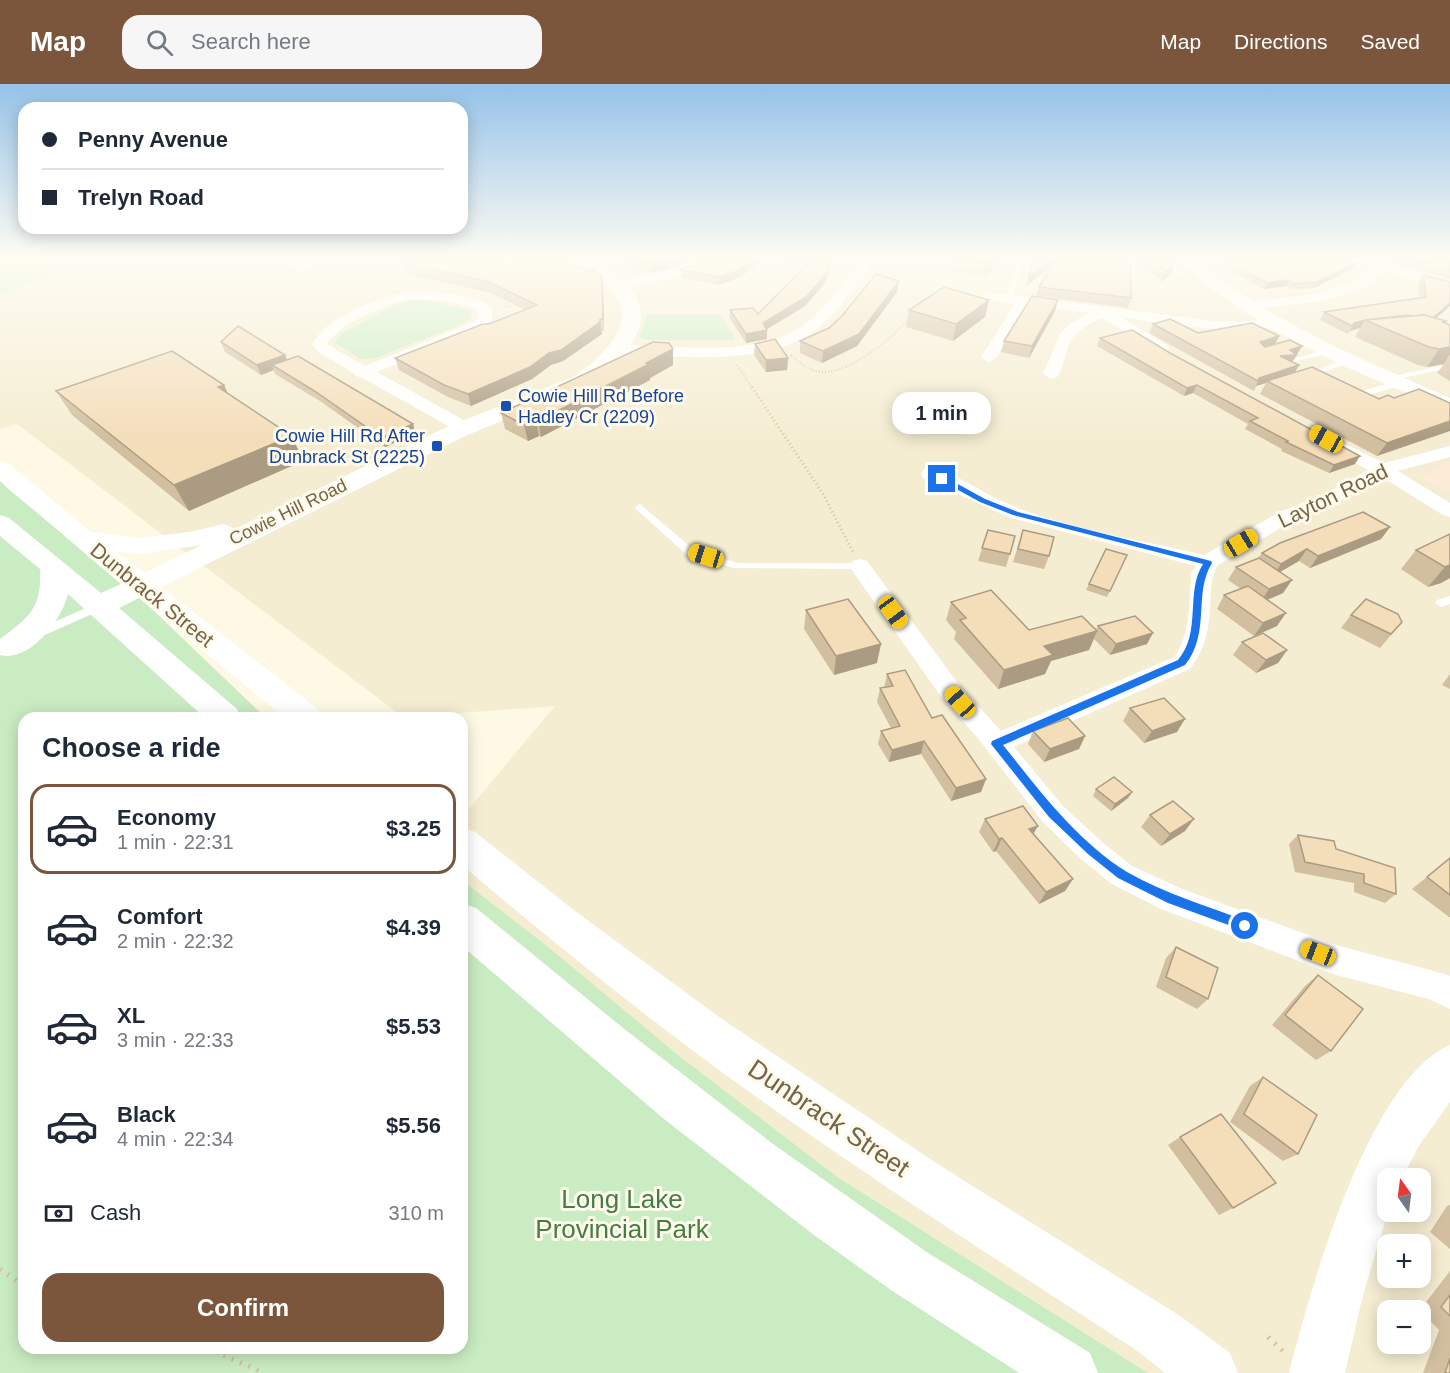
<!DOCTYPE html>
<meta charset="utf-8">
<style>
body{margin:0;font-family:Arial,sans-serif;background:#f6f6f7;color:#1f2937;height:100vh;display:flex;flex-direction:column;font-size:22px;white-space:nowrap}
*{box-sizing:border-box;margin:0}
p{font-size:20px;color:#747a83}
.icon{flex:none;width:33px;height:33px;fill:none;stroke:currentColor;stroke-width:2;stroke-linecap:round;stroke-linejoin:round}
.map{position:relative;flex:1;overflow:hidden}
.side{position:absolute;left:18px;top:628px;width:450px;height:642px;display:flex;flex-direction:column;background:#fff;border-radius:18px;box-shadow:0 3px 15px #0003}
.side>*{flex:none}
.hud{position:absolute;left:18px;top:18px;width:450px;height:132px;border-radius:18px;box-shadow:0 3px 15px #0003;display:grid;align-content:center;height:132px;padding:0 24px;background:#fff}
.needle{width:39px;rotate:346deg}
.buttons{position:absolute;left:1377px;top:1084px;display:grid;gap:12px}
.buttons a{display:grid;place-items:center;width:54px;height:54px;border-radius:12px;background:#fff;box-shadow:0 3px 15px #0003;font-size:30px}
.end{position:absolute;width:27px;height:27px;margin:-14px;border:8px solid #1a73e8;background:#fff;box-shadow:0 0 0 3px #fff}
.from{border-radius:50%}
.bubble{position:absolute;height:42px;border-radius:18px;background:#fff;box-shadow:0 3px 15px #0003;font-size:20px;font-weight:700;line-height:42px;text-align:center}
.car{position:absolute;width:18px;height:36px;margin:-18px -9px;border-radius:8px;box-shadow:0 0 4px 2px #0007;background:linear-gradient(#f5c518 24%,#345 0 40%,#f5c518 0 76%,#345 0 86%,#f5c518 0)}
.hud b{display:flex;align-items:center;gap:21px;height:57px;font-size:22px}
.hud b+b{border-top:2px solid #e0e1e3}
.hud i{width:15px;height:15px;background:#1f2937}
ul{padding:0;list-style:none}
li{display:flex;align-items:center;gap:18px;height:90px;margin:0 12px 9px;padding:0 12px;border:3px solid transparent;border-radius:18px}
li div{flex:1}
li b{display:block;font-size:22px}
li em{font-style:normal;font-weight:700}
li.selected{border-color:#7c563c}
li>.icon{width:54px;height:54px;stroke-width:1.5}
h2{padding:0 24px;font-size:27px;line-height:72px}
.pay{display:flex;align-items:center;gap:15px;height:66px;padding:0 24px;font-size:22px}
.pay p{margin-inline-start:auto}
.primary-button{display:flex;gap:12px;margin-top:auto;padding:12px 24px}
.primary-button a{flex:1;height:69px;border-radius:18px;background:#7c563c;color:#fff;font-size:24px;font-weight:700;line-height:69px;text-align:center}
header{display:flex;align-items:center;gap:36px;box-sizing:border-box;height:84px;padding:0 30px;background:#7c563c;color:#fff}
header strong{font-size:28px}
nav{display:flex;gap:33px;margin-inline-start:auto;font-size:21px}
.search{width:420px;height:54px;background:#f6f6f7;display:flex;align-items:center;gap:15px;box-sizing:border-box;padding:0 21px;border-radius:18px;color:#747a83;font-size:22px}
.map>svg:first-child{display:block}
.residential{fill:#f5edd2;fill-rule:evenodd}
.commercial{fill:#feebd7}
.green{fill:#caecc2}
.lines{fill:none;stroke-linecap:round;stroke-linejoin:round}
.path-far2{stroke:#d9c19d;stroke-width:2;stroke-dasharray:1 2;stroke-linecap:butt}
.path-far1{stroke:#d9c19d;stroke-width:3;stroke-dasharray:1 3;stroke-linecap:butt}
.path{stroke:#d9c19d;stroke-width:5;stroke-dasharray:2 7;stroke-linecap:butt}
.lane{fill:#fff;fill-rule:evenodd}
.street{fill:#fff;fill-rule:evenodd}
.secondary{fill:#fff;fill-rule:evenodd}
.wall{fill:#d2bfa0}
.shaded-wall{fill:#ab9b82}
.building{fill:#f4deba;stroke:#ab9b82;stroke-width:1.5}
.route{fill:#1a73e8}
.transit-dot{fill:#1a4fb4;stroke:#fffbec;stroke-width:2}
.labels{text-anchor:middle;stroke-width:6;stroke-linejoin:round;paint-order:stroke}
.far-transit-label{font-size:18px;fill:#164399;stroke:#fffbec;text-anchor:start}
.far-street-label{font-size:18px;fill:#776348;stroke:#fffbec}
.street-label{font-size:21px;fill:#776348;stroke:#fffbec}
.near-street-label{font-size:26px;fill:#776348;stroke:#fffbec}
.near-park-label{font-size:26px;fill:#447e40;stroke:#fffbec}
</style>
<header>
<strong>Map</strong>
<div class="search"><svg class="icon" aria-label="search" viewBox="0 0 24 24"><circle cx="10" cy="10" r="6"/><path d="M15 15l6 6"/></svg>Search here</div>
<nav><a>Map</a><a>Directions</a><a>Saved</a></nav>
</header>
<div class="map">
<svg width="1450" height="1289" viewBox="0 0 1450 1289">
<rect width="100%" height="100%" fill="#fdf9e4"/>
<path class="residential" d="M0,175H1450V378L1422,394L1450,408V1289H1148L836,1092L678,971L547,862L462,796V733L555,622L403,633L17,340L0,345ZM1388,1095H1420V1128H1388ZM1388,1161H1420V1194H1388ZM1388,1227H1420V1260H1388Z"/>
<path class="commercial" d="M1450,378V408L1421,394Z"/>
<g class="green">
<path d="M0,175H32V178L83,175L0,211Z"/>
<path d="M409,216H427L465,225L470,228L472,232L463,240L372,275H361L335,259L337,254L341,250L395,221Z"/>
<path d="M647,231H720L735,254L730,256H644L640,253Z"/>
<path d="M0,396L7,404L135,509L266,634H24V1264H462V796L547,862L678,971L836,1092L1148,1289H0Z"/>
</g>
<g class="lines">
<g class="path-far2">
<path d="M917,223L929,212L935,211"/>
<path d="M502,224L521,220"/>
<path d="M791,271C800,279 810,288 823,288C850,289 893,254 909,234"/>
<path d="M737,281L753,305"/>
</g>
<path class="path-far1" d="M752,303L823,410L853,468"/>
<g class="path">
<path d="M0,1185L24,1202"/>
<path d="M1268,1253L1285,1269"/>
<path d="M207,1264L264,1289"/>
</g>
<g class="lane">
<path d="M263,175C275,175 294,184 303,182C312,180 317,175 327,175L302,187Z"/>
<path d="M1024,175L1012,215L1005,217L1018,176Z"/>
<path d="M1164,175H1171L1185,192V194H1181Z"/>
<path d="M1328,265L1332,267L1331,269L1293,278L1289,276Z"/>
<path d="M1347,275L1354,277L1307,294L1300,292Z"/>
<path d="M1450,280V284L1388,297L1384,294Z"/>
<path d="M1399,296L1402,297V301L1362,313L1346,304L1350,301L1363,307Z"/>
<path d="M640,420L694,466L738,479H860L866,482L860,485L734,484L686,470L636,425L635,423Z"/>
<path d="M1450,512V520L1441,523L1435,519L1437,516Z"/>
<path d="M97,519L103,523L101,526L0,571V562Z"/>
</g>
<g class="street">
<path d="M699,175H718L677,193L616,205L609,201L616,197L669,187Z"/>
<path d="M861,175H871L872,178C856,201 836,232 813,248C762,283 677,272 619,270L611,265L619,260C673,262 758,274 804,241C827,224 843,197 861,175Z"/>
<path d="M1349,175H1370L1450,197V205L1383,187L1366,203L1323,217L1248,226L1241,222L1248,218L1316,210L1356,197L1371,183Z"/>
<path d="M409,208C428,207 479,209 492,224V235L481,245L377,288L471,340L474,344L471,348H459L363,294L356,292L354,289L318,268L312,260C327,232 379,213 409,208ZM409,216C432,215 456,217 478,226V234L471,239L365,282L327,260C340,239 386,220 409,216Z"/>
<path d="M988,208L1214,237L1241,238L1274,234L1281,238C1264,257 1149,237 1121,233L1166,261L1169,264L1166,267L1161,269L1102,234C1086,241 1072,249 1067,266C1064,277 1063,284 1057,293L1051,295L1043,290L1060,250L1070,240L1089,229L1027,221L997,273L989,278L981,273L1015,220L983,215L981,212Z"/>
<path d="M1329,352L1384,379L1450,362V373L1398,387L1450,419V433L1443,431L1382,393L1340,417L1294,436L1218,481C1208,496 1212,518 1209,536C1207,554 1201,571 1190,585L1014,663L1063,722L1102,758L1132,782L1182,805L1336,861L1445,890L1450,892V925L1429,915L1336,891L1161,825L1112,800L1082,776L1043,738L977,653L942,614L849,482L853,477L860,475L867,477L960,602L1001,647L1174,573C1191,552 1189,515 1191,489L1196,482L1011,434L923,394L921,390L923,386C942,381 981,407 999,416C1063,445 1136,455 1204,471L1280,428L1326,409L1368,386L1323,361L1320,357L1323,353Z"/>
</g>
<g class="secondary">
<path d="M556,175C565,175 575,174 584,176C612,181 650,212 639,244C630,269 609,286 587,301L463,353L161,503L318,625L322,634H285L139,514L119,524L237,625L241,634H205L68,510C62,536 29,579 0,571V555C30,533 42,524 40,485L0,452V431L9,434L101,509L121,500L0,397V377L8,379L91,448L139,454L190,448L224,440L235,445L447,343L573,293C641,246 640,205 558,178ZM202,461L144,489L115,467L139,470Z"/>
<path d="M1178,175H1196C1271,239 1361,275 1450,314V328L1339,280L1271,245L1209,203Z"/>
<path d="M462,743L475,748L575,827L719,933L936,1079L1177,1230L1230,1269L1238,1289H1165L1139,1268C987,1169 834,1072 688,963C611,905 536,844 462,781Z"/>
<path d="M462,819L476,824L623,944L773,1060L928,1169L1090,1269L1098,1289H1019L891,1206L814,1151L664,1035L462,862Z"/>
<path d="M1450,961V1018L1418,1063L1402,1095H1388V1128L1363,1211L1345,1289H1289C1310,1207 1368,996 1450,961Z"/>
</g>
</g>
<g class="wall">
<path d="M627,175H692L668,185L652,188L628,183Z"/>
<path d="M705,175H830L826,198L805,222L767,245V255L746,259L730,235V226L758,230L806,182L765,175L740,193L719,201L681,194V186Z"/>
<path d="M952,175H997L988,192L950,187Z"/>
<path d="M1032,175H1130L1131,214L1128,224L1036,212L1039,203L1051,183L1027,201Z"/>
<path d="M1136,175H1173L1171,189L1162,198Z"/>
<path d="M1218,175H1344L1356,179L1353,184L1314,204L1291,205L1286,202L1264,205L1233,188Z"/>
<path d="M1382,175H1450V195Z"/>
<path d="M404,179L602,192L604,247H602V250L563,277L551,281L532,295L471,322L448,313L399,286L395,274L525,226L491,209L407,190Z"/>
<path d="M1423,191L1450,198V222L1436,234L1450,241V297L1437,289L1444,280L1427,283L1418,281L1355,253L1360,244L1350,247L1348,250L1320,236L1324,228L1420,214L1418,199Z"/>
<path d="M897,208L857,262L822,279L800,269V257L829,244Z"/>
<path d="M989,216L985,233L953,257L906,243L909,226Z"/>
<path d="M1055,227L1029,274L1001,268L1004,257Z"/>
<path d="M1153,240L1198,249L1279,252L1275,260L1297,270L1292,278L1295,288L1379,315L1394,314L1450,319L1377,372L1260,310L1266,299L1256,302L1254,307L1149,249Z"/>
<path d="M1132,246L1355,380L1329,389L1281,367L1282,365L1245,345L1248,340L1193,309L1184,312L1097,262L1100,254Z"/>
<path d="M221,258L285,271L287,276L413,340L415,349L385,363L320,317L275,290L274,286L261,291L225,268Z"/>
<path d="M755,260L788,274L787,286L766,288L754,271Z"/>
<path d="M673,265V281L650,294V296L541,353L539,352L528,357L505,345L501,329Z"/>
<path d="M224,301L228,310L292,352L303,377L189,427L72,331L56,307Z"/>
<path d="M1390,443L1381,455L1310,484L1299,477L1280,488L1292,496L1283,509L1267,516L1277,542L1254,552L1217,525L1224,511L1241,505L1228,496L1236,483L1258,474L1262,469Z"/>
<path d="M988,446L1015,452L1006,483L978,477Z"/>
<path d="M1023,446L1049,472L1044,485L1013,478Z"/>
<path d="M1450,450V494L1441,499L1428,503L1401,485L1416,466Z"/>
<path d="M1127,471L1107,513L1086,506L1089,500Z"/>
<path d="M951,518L1029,546H1096L1098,542L1147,560L1110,571L1094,555L1089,566L1051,577L1045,590L998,605L954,555L956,548L946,536Z"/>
<path d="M806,526L877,579L834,591L804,545Z"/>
<path d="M1351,531L1402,538L1380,564L1341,544Z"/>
<path d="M1242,558L1287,566L1278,579L1256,589L1233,571Z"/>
<path d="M887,590L932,634L986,695L981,708L951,717L921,670L889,678L878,660L881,647L891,644L877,618L880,604H884Z"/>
<path d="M1450,590V605L1442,601Z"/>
<path d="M1130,624L1177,648L1144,659L1123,637Z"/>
<path d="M1033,647L1085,652L1079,665L1044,678L1028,660Z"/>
<path d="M1096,705L1132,708L1128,714L1111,727L1093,712Z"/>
<path d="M1150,731L1185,747L1161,762L1141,743Z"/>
<path d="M985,735L1033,750L1073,795L1065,807L1039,820L996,767L993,768L979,748Z"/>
<path d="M1298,751L1336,765L1396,810L1385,819L1354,808V799L1295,788L1289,760Z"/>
<path d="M1450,774V833H1449L1412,805Z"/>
<path d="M1176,863L1208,915L1197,925L1156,903L1166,874Z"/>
<path d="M1318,891L1331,967L1316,976L1272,941L1305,902Z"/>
<path d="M1263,993L1298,1070L1283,1077L1230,1038L1250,1002Z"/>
<path d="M1180,1053L1233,1124L1219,1131L1168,1061Z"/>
<path d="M1450,1121V1165L1430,1148L1447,1122Z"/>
<path d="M1450,1187V1289H1423L1439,1246L1420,1226Z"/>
</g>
<g class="shaded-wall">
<path d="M672,175H692L668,185L652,188V180Z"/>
<path d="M754,175H765L740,193L719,201V193Z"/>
<path d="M829,175H830L826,198L805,222L764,247L767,246V255L746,259V250Z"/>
<path d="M993,175H997L988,192L991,179Z"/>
<path d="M1052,175H1058L1057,178L1027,201L1029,192Z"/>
<path d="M1175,178L1171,189L1162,198L1166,187Z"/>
<path d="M1356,179L1353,184L1314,204L1317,198Z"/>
<path d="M602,192L603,202L604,247L603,235Z"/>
<path d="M1288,196L1286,202L1264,205L1267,199Z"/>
<path d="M899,197L897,208L857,262L822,279L823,267Z"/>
<path d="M989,216L985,233L953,257L956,240Z"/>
<path d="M1058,216L1055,227L1029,274L1032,262Z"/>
<path d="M1450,219V222L1427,242L1433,234Z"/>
<path d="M600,235L602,250L563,277L551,281L532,295L471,322L468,310L549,269Z"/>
<path d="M1365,236L1360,244L1350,247L1354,239Z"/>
<path d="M1279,252L1275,260L1256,267L1260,258Z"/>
<path d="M1302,262L1291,280L1280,272L1290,266Z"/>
<path d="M1450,263V272L1449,271L1444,280L1427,283L1439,265Z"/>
<path d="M673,265V281L650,294V296L541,353L538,337Z"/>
<path d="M285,271L289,281H272L274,286L261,291L257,281Z"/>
<path d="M788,274L787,286L766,288V276Z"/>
<path d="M1299,281L1294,290L1267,297L1266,299L1256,302L1259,294Z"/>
<path d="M224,301L235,325L218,303Z"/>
<path d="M1197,301L1193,309L1184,312L1187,304Z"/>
<path d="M536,335L539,352L528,357L524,341Z"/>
<path d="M1450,337V347L1377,372L1387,359Z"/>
<path d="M413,340L415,349L385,363L382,354Z"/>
<path d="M292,352L303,377L189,427L174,401Z"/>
<path d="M1360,372L1355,380L1329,389L1334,381Z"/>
<path d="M1390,443L1381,455L1310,484L1318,472Z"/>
<path d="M1307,465L1299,477L1273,492L1281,480Z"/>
<path d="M1450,481V494L1441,499L1428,503L1445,483Z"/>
<path d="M1292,496L1283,509L1260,519L1269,505Z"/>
<path d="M1286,529L1277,542L1254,552L1263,539Z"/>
<path d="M1097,547L1089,566L1051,577L1045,590L998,605L1004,586L1044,562Z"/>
<path d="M1153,549L1147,560L1110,571L1116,560Z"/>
<path d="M881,560L877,579L834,591L836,572Z"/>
<path d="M1287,566L1278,579L1256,589L1266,576Z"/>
<path d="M1185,635L1177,648L1144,659L1152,647Z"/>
<path d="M1085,652L1079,665L1044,678L1050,665Z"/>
<path d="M924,657L921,670L889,678L892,666Z"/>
<path d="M986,695L981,708L951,717L956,704Z"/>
<path d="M1132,708L1128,714L1111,727L1115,720Z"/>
<path d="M1194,735L1185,747L1161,762L1170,750Z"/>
<path d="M1038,742L1031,754L1029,745Z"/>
<path d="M1002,754L996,767L993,768L999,755Z"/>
<path d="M1073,795L1065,807L1039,820L1046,808Z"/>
</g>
<g class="building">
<path d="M417,175H561L589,187L592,185L602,192L603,235H600V238L561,266L549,269L530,283L468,310L444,301L395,274L483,240H489L537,221L489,198L404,179V177Z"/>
<path d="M629,175H672L652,180Z"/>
<path d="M705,175H754L741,185L719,193L681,186Z"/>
<path d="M813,175H829L826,190L806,213L763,239L767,246L746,250L730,226L753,224L758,230Z"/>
<path d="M964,175H993L991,179Z"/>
<path d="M1033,175H1052L1029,192Z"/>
<path d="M1056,175H1130L1131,214L1039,203Z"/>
<path d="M1152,175H1173L1175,178L1166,187Z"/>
<path d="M1227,175H1344L1356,179L1317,198L1294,200L1288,196L1267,199L1235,182Z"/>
<path d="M1413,175H1450V186Z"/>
<path d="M876,190L899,197L859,250L823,267L800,257L829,244L842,232Z"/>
<path d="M1423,191L1450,198V219L1433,234L1424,231L1414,232L1408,231L1365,236H1366L1354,239L1352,242L1324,228L1426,213Z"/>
<path d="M944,203L989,216L956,240L909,226Z"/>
<path d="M1032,212L1058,216L1032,262L1004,257Z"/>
<path d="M1424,231L1446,237L1443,238L1450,241V263L1439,265L1429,263L1365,236Z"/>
<path d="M1170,235L1198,249L1252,239L1279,252L1260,258L1265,263L1290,256L1302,262L1290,266L1296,271L1280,272L1299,281L1259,294L1258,297L1153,240Z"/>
<path d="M238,242L285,271L257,281L221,258Z"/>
<path d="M1132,246L1170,269L1360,372L1334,381L1286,358L1288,357L1250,337L1258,334L1197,301L1187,304L1100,254Z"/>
<path d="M775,255L788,274L766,276L755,260Z"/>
<path d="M653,258L669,259L673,265L646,279L649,280L538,337L536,335L524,341L501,329Z"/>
<path d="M172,267L224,301L218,303L292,352L174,401L56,307Z"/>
<path d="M298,272L413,340L382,354L316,308L272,281Z"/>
<path d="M1312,283L1379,315L1388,311L1394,314L1419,305L1450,319V337L1387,359L1267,297Z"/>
<path d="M1363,428L1390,443L1318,472L1307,465L1281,480L1262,469L1280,459Z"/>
<path d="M988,446L1015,452L1010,470L982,464Z"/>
<path d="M1023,446L1054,453L1049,472L1018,465Z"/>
<path d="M1450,450V481L1445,483L1416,466Z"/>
<path d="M1106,465L1127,471L1110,507L1089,500Z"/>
<path d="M1259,474L1292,496L1269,505L1236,483Z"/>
<path d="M1248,502L1286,529L1263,539L1224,511Z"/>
<path d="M991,506L1029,546L1082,532L1097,547L1044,562L1053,571L1004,586L960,536L966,534L951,518Z"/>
<path d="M848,515L881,560L836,572L806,526Z"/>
<path d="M1366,515L1398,530L1402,538L1391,550L1351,531Z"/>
<path d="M1135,532L1153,549L1116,560L1098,542Z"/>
<path d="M1263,549L1287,566L1266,576L1242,558Z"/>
<path d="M905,586L932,634L942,631L986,695L956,704L924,657L892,666L881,647L900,642L880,604L893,602L887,590Z"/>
<path d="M1164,614L1185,635L1152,647L1130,624Z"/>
<path d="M1068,634L1085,652L1050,665L1033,647Z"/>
<path d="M1114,693L1132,708L1115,720L1096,705Z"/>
<path d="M1173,717L1194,735L1170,750L1150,731Z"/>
<path d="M1023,722L1038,742L1029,745L1073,795L1046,808L1002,754L999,755L985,735Z"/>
<path d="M1298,751L1334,757L1336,765L1395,784L1396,810L1364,799V790L1305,778Z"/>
<path d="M1450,774V811L1427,793Z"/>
<path d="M1176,863L1218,884L1208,915L1166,893Z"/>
<path d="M1318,891L1363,925L1331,967L1285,931Z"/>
<path d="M1263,993L1317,1031L1298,1070L1244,1030Z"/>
<path d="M1221,1030L1276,1099L1233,1124L1180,1053Z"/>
<path d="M1450,1211V1232L1441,1223Z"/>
<path d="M1450,1274V1289H1445Z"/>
</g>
<linearGradient id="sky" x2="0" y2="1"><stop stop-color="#95c2e8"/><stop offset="0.49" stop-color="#fefcf3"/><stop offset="1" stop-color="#fefcf3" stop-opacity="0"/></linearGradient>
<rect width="1450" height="356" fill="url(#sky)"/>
<path class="route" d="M940,393H945L985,415L1018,428L1211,477L1212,479C1193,509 1211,549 1185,581L1003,661C1039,706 1077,757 1127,788C1165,810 1208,822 1249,838V846L1245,847L1168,819L1118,794L1088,770L1049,733L991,660L992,657L1178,576C1202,548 1185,508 1203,480L1013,431L980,418L940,396Z"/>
<g class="transit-dot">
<rect x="500" y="316" width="12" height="12" rx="3"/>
<rect x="431" y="356" width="12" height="12" rx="3"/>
</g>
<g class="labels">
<g class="far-transit-label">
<text x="518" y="318">Cowie Hill Rd Before<tspan x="518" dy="21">Hadley Cr (2209)</tspan></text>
<text x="425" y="358" text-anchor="end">Cowie Hill Rd After<tspan x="425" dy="21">Dunbrack St (2225)</tspan></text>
</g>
<g class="far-street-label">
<text transform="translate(288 428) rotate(-26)" y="6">Cowie Hill Road</text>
</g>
<g class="street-label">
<text transform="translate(1333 412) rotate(-26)" y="7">Layton Road</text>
<text transform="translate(152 511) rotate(39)" y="7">Dunbrack Street</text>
</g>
<g class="near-street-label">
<text transform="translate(829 1034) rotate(34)" y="9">Dunbrack Street</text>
</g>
<g class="near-park-label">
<text x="622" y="1124">Long Lake<tspan x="622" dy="30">Provincial Park</tspan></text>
</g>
</g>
</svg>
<div class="buttons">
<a><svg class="needle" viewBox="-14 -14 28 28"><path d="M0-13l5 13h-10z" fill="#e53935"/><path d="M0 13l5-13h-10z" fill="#747a83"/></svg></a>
<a>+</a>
<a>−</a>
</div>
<i class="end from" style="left:1245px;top:842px"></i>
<i class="end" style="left:942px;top:395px"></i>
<div class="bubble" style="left:892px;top:308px;width:99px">1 min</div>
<i class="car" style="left:1326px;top:355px;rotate:299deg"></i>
<i class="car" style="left:1241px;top:459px;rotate:59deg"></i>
<i class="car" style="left:706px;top:472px;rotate:287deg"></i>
<i class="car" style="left:893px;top:528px;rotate:144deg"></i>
<i class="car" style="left:960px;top:618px;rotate:318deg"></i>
<i class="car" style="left:1318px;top:869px;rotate:291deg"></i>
<div class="hud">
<b><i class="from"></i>Penny Avenue</b>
<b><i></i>Trelyn Road</b>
</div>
<section class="side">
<h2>Choose a ride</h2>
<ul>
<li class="selected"><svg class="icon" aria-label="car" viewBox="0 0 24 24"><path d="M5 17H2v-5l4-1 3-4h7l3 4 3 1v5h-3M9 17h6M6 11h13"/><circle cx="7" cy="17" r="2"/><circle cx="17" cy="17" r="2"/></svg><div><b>Economy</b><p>1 min · 22:31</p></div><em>$3.25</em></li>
<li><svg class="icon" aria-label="car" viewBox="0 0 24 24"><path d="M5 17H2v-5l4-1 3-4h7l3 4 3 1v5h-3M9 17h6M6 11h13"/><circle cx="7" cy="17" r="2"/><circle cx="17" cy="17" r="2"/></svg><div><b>Comfort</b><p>2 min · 22:32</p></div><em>$4.39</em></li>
<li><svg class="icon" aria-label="car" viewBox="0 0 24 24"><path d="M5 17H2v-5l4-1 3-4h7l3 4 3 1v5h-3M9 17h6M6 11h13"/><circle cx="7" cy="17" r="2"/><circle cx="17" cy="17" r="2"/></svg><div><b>XL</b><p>3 min · 22:33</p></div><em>$5.53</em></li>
<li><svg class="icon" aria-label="car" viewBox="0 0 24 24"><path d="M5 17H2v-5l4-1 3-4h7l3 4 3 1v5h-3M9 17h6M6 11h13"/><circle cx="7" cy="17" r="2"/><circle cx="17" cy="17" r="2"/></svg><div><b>Black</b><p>4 min · 22:34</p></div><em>$5.56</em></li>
</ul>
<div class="pay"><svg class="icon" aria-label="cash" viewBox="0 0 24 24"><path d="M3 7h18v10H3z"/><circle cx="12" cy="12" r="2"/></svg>Cash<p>310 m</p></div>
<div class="primary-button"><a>Confirm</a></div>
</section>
</div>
